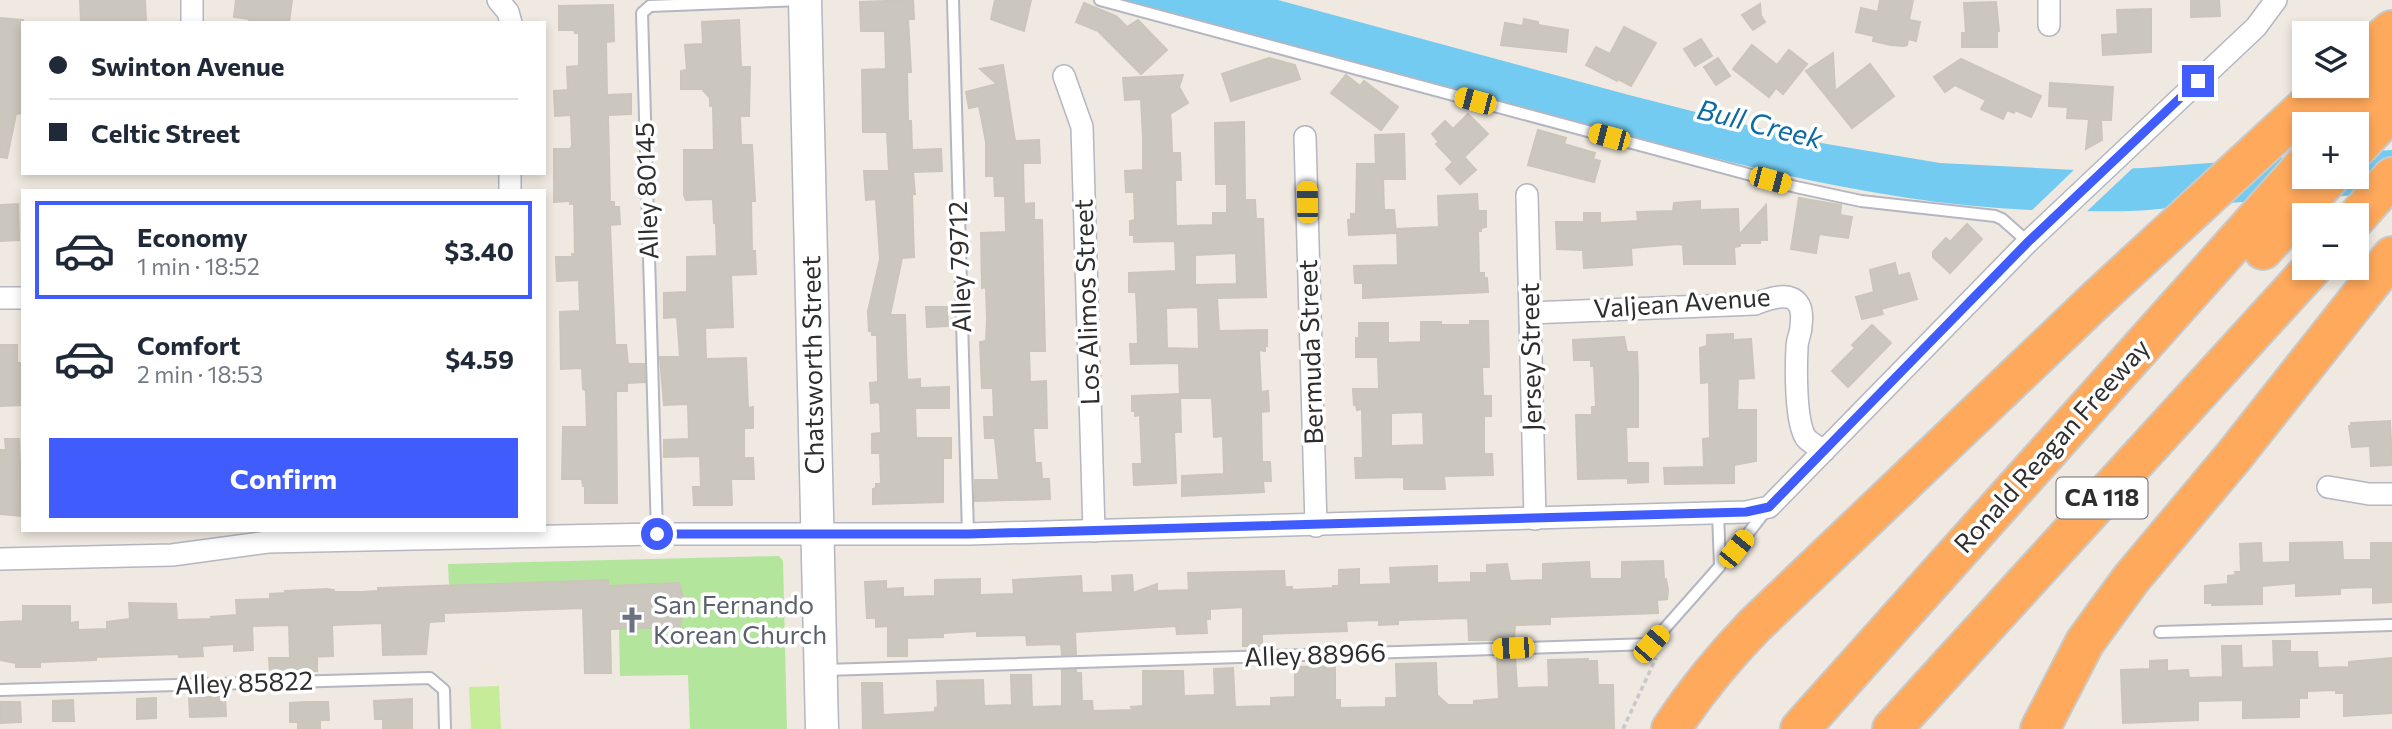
<!DOCTYPE html>
<meta charset="utf-8">
<style>
body{margin:0;font-family:Commissioner,sans-serif;background:#f2f2f3;color:#1f2937;height:100vh;display:flex;flex-direction:column;font-size:26px;white-space:nowrap}
*{box-sizing:border-box;margin:0}
p{font-size:23px;color:#747a83}
.icon{flex:none;width:38px;height:38px;fill:none;stroke:currentColor;stroke-width:2;stroke-linecap:round;stroke-linejoin:round}
.map{position:relative;flex:1;overflow:hidden}
.sheet{position:absolute;left:21px;top:189px;width:525px;height:343px;display:flex;flex-direction:column;background:#fff;border-radius:0px;box-shadow:0 4px 10px #0003}
.sheet>*{flex:none}
.guide{position:absolute;left:21px;top:21px;width:525px;height:154px;border-radius:0px;box-shadow:0 4px 10px #0003;display:grid;align-content:center;height:154px;padding:0 28px;background:#fff}
.controls{position:absolute;left:2292px;top:21px;display:grid;gap:14px}
.controls a{display:grid;place-items:center;width:77px;height:77px;border-radius:0px;background:#fff;box-shadow:0 4px 10px #0003;font-size:35px}
.end{position:absolute;width:32px;height:32px;margin:-16px;border:9px solid #405cfc;background:#fff;box-shadow:0 0 0 4px #fff}
.from{border-radius:50%}
.car{position:absolute;width:21px;height:42px;margin:-21px -10px;border-radius:9px;box-shadow:0 0 5px 2px #0007;background:linear-gradient(#f5c518 24%,#345 0 40%,#f5c518 0 76%,#345 0 86%,#f5c518 0)}
.guide b{display:flex;align-items:center;gap:24px;height:66px;font-size:26px}
.guide b+b{border-top:2px solid #e0e1e3}
.guide i{width:18px;height:18px;background:#1f2937}
ul{padding:12px 0 0;list-style:none}
li{display:flex;align-items:center;gap:21px;height:98px;margin:0 14px 10px;padding:0 14px;border:4px solid transparent;border-radius:0px}
li div{flex:1}
li b{display:block;font-size:26px}
li em{font-style:normal;font-weight:700}
li.current{border-color:#405cfc}
li>.icon{width:63px;height:63px;stroke-width:1.5}
.action{display:flex;gap:14px;margin-top:auto;padding:14px 28px}
.action a{flex:1;height:80px;border-radius:0px;background:#405cfc;color:#fff;font-size:28px;font-weight:700;line-height:80px;text-align:center}
.map>svg:first-child{display:block}
.green{fill:#b3e59d}
.pitch{fill:#c6ec99}
.water{fill:#74cbf1}
.pier{fill:#efe9e1}
.building{fill:#cbc7bf;stroke:#cbc5ba;stroke-width:2;fill-rule:evenodd}
.lines{fill:none;stroke-linecap:round;stroke-linejoin:round}
.service-casing{stroke:#b4b6c1;stroke-width:14}
.minor-casing{stroke:#b4b6c1;stroke-width:24}
.secondary-casing{stroke:#b4b6c1;stroke-width:35}
.motorway-casing{stroke:#c9c9c9;stroke-width:42}
.path{stroke:#c9c9c9;stroke-width:3.5;stroke-dasharray:5 3.5;stroke-linecap:butt}
.service{stroke:#fff;stroke-width:10}
.minor{stroke:#fff;stroke-width:21}
.secondary{stroke:#fff;stroke-width:32}
.motorway{stroke:#ffa95c;stroke-width:38}
.route{stroke:#405cfc;stroke-width:9}
.labels{text-anchor:middle;stroke-width:7;stroke-linejoin:round;paint-order:stroke}
.shield{fill:#fff;stroke:#6d6d6d;stroke-width:2}
.shield-label{font-size:24px;font-weight:bold;fill:#2e2e2e}
.street-label{font-size:26px;fill:#2e2e2e;stroke:#fff}
.worship-label{font-size:26px;fill:#5b616d;stroke:#fff;text-anchor:start}
.water-label{font-size:28px;font-style:italic;fill:#0c6aa4;stroke:#fff}
</style>
<div class="map">
<svg width="2392" height="729" viewBox="0 0 2392 729">
<rect width="100%" height="100%" fill="#efe9e1"/>
<path class="green" d="M779,556L783,561L787,729H690L688,675L620,676L619,629L679,584L608,586V580L449,585L448,564Z"/>
<path class="pitch" d="M499,686L501,729H471L469,687Z"/>
<path class="water" d="M1121,0H1278L1629,95L1809,141L1940,163L2075,170L2142,168L2305,156V177H2357V152L2392,150V193L2178,206C2144,213 2109,211 2075,211C1905,211 1742,166 1579,123C1426,83 1274,41 1121,0Z"/>
<path class="pier" d="M2136,165L2083,215L2028,214L2078,166Z"/>
<g class="building">
<path d="M80,0H145L146,22L81,23Z"/>
<path d="M236,0H292L289,23H257L249,21V19L234,17Z"/>
<path d="M913,0L914,19H908L911,72H907L908,121H911L912,150L941,149L942,171L913,172L915,194H912L914,257L902,258L890,315H905L907,380L920,379V388L949,387V408H915L916,438H951V458H943V502L873,504V489L876,488V484H881L880,453H872V434L881,433L880,404L878,402L871,403L870,383L878,382L877,335H872V331H869L868,311L880,259L876,199L866,200L864,171H889L887,132H863L862,70L886,69L885,31H861L860,2Z"/>
<path d="M995,0H1031L1024,31L991,19Z"/>
<path d="M1880,0H1913L1909,20L1920,22L1916,41L1908,39L1907,45L1904,46L1891,45L1873,41L1874,36L1856,32L1861,8L1878,12Z"/>
<path d="M2191,0H2219L2220,16L2191,17Z"/>
<path d="M1996,2L1999,31H1997V47H1962V33H1966L1964,3Z"/>
<path d="M1084,3L1116,16L1127,27L1138,20L1167,50L1141,74L1098,31L1076,22Z"/>
<path d="M1760,4L1761,16L1765,22L1753,30L1742,15Z"/>
<path d="M613,5L614,41L606,42L607,95L631,94V114L608,115L610,202H614V207H619L620,224L610,225L615,345H626L628,364H644L645,382L627,383V391H616L617,503H585V486H583L582,479H562L563,427H587L586,391L583,389L582,368L561,369L560,312L580,311L579,280L557,281L556,257H572V254H575L574,204H570V201L554,202V149H570L572,146L571,115L555,116L554,91L568,90L567,67L579,66V33H575L574,30H559V6Z"/>
<path d="M2151,9V52L2103,55L2102,35L2118,34L2117,10Z"/>
<path d="M0,18L23,20V113L16,114L7,158L0,157Z"/>
<path d="M1524,19L1538,22V25L1568,30L1566,52L1501,45L1505,23L1523,26Z"/>
<path d="M739,20L741,67H750L749,116H740L741,145H752L755,201H751L752,251H755L756,274L731,275L733,327L705,328L706,359L746,358L748,408L753,407V428H744V458H753L754,479H731L732,505H694L693,487H701L700,456L664,457V440L689,439L688,404L664,405L660,357H680L677,317L664,318V293L687,292V257L717,256L716,223H714L713,199L686,200L684,195V150H714L713,106H710V98L702,89H681V71L687,70L685,45L703,44L702,22Z"/>
<path d="M1624,27L1656,43L1631,86L1618,79L1617,81L1586,65L1596,47L1610,54Z"/>
<path d="M1701,39L1712,56L1695,66L1684,49Z"/>
<path d="M1752,45L1777,65L1789,50L1807,64L1783,94L1776,88L1769,97L1733,69Z"/>
<path d="M1833,53L1835,91L1870,64L1894,96L1852,128L1806,71Z"/>
<path d="M1269,58L1295,65L1300,79L1231,101L1222,74Z"/>
<path d="M1718,58L1730,76L1716,85L1704,67Z"/>
<path d="M1961,59L2041,96L2031,117L2015,110L2014,113L2007,110L2003,119L1981,109L1986,100L1955,85L1945,92L1934,77Z"/>
<path d="M1003,65L1015,141L1039,140L1040,163H1023L1024,204L1034,203V220H1042L1045,351H1029L1030,382L1046,381L1047,428H1033L1035,463H1041L1042,479H1049L1050,499L975,501V480H999L995,438H985L984,417H994L993,388H982L980,342L986,341L987,319L986,287L982,288L981,233L1006,232L1005,196H995L994,176H986V142L979,106L969,108L966,92L997,84L980,69Z"/>
<path d="M1183,75L1179,87L1188,103L1170,114L1171,122L1167,123H1171L1172,153H1180L1181,180H1175L1176,226L1213,225V213H1227V184H1216L1215,123L1244,122L1245,200H1255L1256,219H1263L1266,297L1217,298L1219,331L1267,330V346H1265V351L1259,350L1261,392L1268,391L1269,411L1261,412L1262,462H1270L1271,481H1263L1264,492L1182,496V476L1224,474L1223,436L1214,437L1212,398H1180L1179,363L1131,364L1130,344H1138L1137,312L1136,292H1129V273L1176,271L1175,241L1134,242V235H1130V221L1135,220L1134,192H1126L1125,171L1143,170V138L1141,99L1125,100L1123,78ZM1236,253L1237,284L1195,285V255ZM1198,307L1199,349L1167,348L1166,308Z"/>
<path d="M1346,75L1360,86L1364,81L1398,107L1381,130L1331,93Z"/>
<path d="M2050,83L2113,87L2111,120H2101L2102,140L2086,149L2089,119L2067,118L2068,107L2049,106Z"/>
<path d="M1468,114L1488,134L1464,157L1476,170L1460,184L1446,169L1453,162L1436,144L1439,142L1432,134L1445,121L1453,129Z"/>
<path d="M1538,130L1566,138L1564,144L1595,153L1593,159L1600,161L1594,182L1528,165Z"/>
<path d="M1404,134L1405,179H1383L1384,210H1394L1396,233L1349,235L1348,220H1351V214H1356L1357,164H1376L1375,135Z"/>
<path d="M1477,194L1478,211H1486V227L1481,228V231H1478L1479,273H1484V278H1487L1488,292L1363,298V283H1355L1354,266L1398,265L1397,229L1439,227L1438,196Z"/>
<path d="M1799,198L1841,205L1840,215L1852,217L1848,238L1819,234L1816,253L1791,249Z"/>
<path d="M1700,201V210L1738,209L1739,235L1766,205L1767,240H1760V243H1740V246L1734,247L1735,264H1684L1683,245L1678,244L1631,248L1632,265L1584,268L1583,250L1557,249L1556,222H1584V213H1600V223L1638,221L1637,212L1673,211L1674,203Z"/>
<path d="M18,204L19,240L0,241V205Z"/>
<path d="M1967,224L1982,239L1950,273L1933,257V252L1946,238L1950,242Z"/>
<path d="M1895,263L1898,276L1909,273L1917,299L1881,309L1883,314L1862,319L1856,297L1874,292L1870,270Z"/>
<path d="M926,307H947L948,326L927,327Z"/>
<path d="M1470,321H1488L1489,367H1482L1483,396H1491V416H1484V454H1492L1493,475L1444,476L1445,489H1404V477L1356,478L1355,458H1363L1362,409L1357,410L1356,405H1354L1353,389H1379L1378,357H1356V338H1359V323H1388V343L1421,342V322H1441V325H1470ZM1423,412L1424,445L1391,446V413Z"/>
<path d="M1872,325L1891,343L1848,387L1832,371L1855,348L1852,345Z"/>
<path d="M1733,334V340L1751,339L1754,378L1738,379L1737,410H1756V461L1734,465V483L1665,484L1664,468L1704,467L1703,439L1710,438L1709,382L1701,383L1700,348L1707,346V335Z"/>
<path d="M1624,337L1627,352H1637L1638,379V427H1626L1627,463H1648V482L1628,483V478L1578,479L1576,415H1592V407H1596L1594,366H1591V360H1574L1573,340Z"/>
<path d="M0,345H17V363H23V405L0,406Z"/>
<path d="M1180,394L1181,432H1174L1176,483L1134,485L1133,464H1142L1140,415L1135,416V411H1132V396Z"/>
<path d="M2390,421L2392,465L2371,466L2370,446L2352,447L2349,426H2351V423Z"/>
<path d="M5,439H19L22,516L0,514V450H6Z"/>
<path d="M2342,542L2343,560H2371V543H2392V602L2373,603V587L2340,588V594L2296,596V583L2262,586V604L2212,605V603H2205V586L2228,584V576L2236,575L2235,572H2241L2240,544L2261,543L2262,563L2290,562V543Z"/>
<path d="M1663,561L1664,579H1666L1668,590L1667,599L1657,600L1658,613L1550,617V624L1515,625L1514,640H1469L1468,618L1398,620V624L1379,625V620L1346,621L1347,631L1262,634V646H1243V607L1210,609V619H1206L1207,633L1177,634L1176,626L1075,632L1076,654L1062,655L1061,644L1027,645L1026,635L977,636V631L943,633V637L907,638V656H888V626L876,627V618H867L865,582L886,581V589L903,588V597L935,596V580L980,579V595L1014,594L1013,580L1081,576L1082,593L1113,592L1112,576L1132,575L1133,593L1157,584V591L1189,590L1188,573L1284,571L1285,587H1292V590L1333,588V586H1339V570L1359,569V585L1391,584L1390,568L1437,566V583L1471,582V573H1487V565L1507,564L1510,581L1543,580V564L1589,562L1590,579H1622V562Z"/>
<path d="M608,580V586L679,583L684,601L680,627L610,629L611,673H585L583,608L444,613V621L429,622L426,654L383,655L382,623L332,625L333,656L308,657H317V671H309V673L270,672L269,658H290L289,625L252,626L253,650L234,651V644L202,646L203,656L179,657V654L96,657V660L40,662V667H16V663L0,660V622L23,621V606H70V623L78,622V630L107,629V622L130,619L129,603L176,604L177,620L212,619L211,617L237,615L236,600L270,599V594L285,593V591L327,589L334,590V592H362L378,591V588Z"/>
<path d="M2273,641H2290V652H2317L2318,668L2349,667V662L2392,658V713L2344,716V693H2336V690L2307,691V698H2299V717L2243,718V700L2198,701V720L2123,723L2121,670L2150,669V661L2167,660V671L2188,670L2189,678L2223,677L2222,646H2241L2242,668L2274,667Z"/>
<path d="M1515,656L1517,688L1549,687L1548,660L1588,659V661H1597L1598,685H1613L1614,729H863L862,683H882L883,715L935,712V708L938,707L937,681L983,680L984,706L1012,705L1011,675H1031L1032,707L1062,706V670H1076V673H1081L1082,701H1092L1093,711L1132,710L1131,707L1143,706V671H1183L1184,696L1215,695L1214,669L1233,668L1235,707L1271,706V698L1295,697V667L1335,666V700H1340V708L1386,707V698H1397L1396,664L1436,663L1437,695L1448,705H1474V701L1499,699L1497,657Z"/>
<path d="M225,696L226,716L190,717L189,698Z"/>
<path d="M156,698V718L137,719V699Z"/>
<path d="M412,699V729H383V719H375L374,701Z"/>
<path d="M73,700L74,721H53V701Z"/>
<path d="M0,702H20L21,722L1,723Z"/>
<path d="M307,702H328L329,720H320V729H298V722H290V703Z"/>
</g>
<g class="lines">
<g class="service-casing">
<g id="service">
<path d="M953,0L968,534"/>
<path d="M1100,0L1796,187L1861,201L1995,216L2002,219L2028,242"/>
<path d="M657,534L642,13L650,6L802,0"/>
<path d="M1736,549L1767,509"/>
<path d="M2160,632L2392,625"/>
<path d="M825,670L1651,644L1720,566L1718,513"/>
<path d="M0,690L430,678L444,690L445,729"/>
</g>
</g>
<g class="minor-casing">
<g id="minor">
<path d="M192,0V23"/>
<path d="M498,0L508,12L511,23"/>
<path d="M2049,0V25"/>
<path d="M1064,76L1082,127L1094,531"/>
<path d="M1305,137L1316,526"/>
<path d="M510,173V191"/>
<path d="M1527,195L1535,519"/>
<path d="M0,298H23"/>
<path d="M1530,313L1755,304C1779,294 1806,289 1801,326C1801,333 1797,340 1797,347C1796,367 1795,422 1806,438C1810,443 1819,447 1824,451"/>
<path d="M2328,487L2369,494H2392"/>
<path d="M0,559L172,555L268,542L657,534H968L1746,512L1769,507L2028,242L2256,27L2276,0"/>
</g>
</g>
<g class="secondary-casing">
<path id="secondary" d="M805,0L822,729"/>
</g>
<g class="motorway-casing">
<g id="motorway">
<path d="M2357,59L2392,30"/>
<path d="M2341,124L2392,68"/>
<path d="M2357,148L2392,110"/>
<path d="M2357,217L2392,177"/>
<path d="M2263,250L2330,177"/>
<path d="M1671,729C1696,691 1723,658 1755,625L2098,298L2328,86"/>
<path d="M1800,729L2305,164"/>
<path d="M1892,729L2312,268"/>
<path d="M2040,729L2085,642L2131,579L2234,456L2392,256"/>
</g>
</g>
<path class="path" d="M1623,729L1656,658"/>
<use href="#service" class="service"/>
<use href="#minor" class="minor"/>
<use href="#secondary" class="secondary"/>
<use href="#motorway" class="motorway"/>
</g>
<g class="lines">
<path class="route" d="M657,534H968L1746,512L1769,507L2028,242L2198,81"/>
</g>
<defs>
<g id="church-bare" transform="scale(2.1)"><path d="M-1.2-6h2.4v3.5h3.3v2.4h-3.3V6h-2.4V-.1h-3.3v-2.4h3.3Z" fill="#6b7280" stroke="#fff" stroke-width="2.5" paint-order="stroke"/></g>
</defs>
<g fill-rule="evenodd">
<use href="#church-bare" x="632" y="620"/>
</g>
<g class="labels">
<rect class="shield" x="2056.5" y="477.5" width="91" height="41" rx="5"/>
<g class="shield-label">
<text x="2102" y="506">CA 118</text>
</g>
<g class="street-label">
<text transform="translate(647 191) rotate(-92)" y="9">Alley 80145</text>
<text transform="translate(960 267) rotate(-92)" y="9">Alley 79712</text>
<text transform="translate(1087 302) rotate(-92)" y="9">Los Alimos Street</text>
<text transform="translate(1682 303) rotate(-4)" y="9">Valjean Avenue</text>
<text transform="translate(1311 352) rotate(-92)" y="9">Bermuda Street</text>
<text transform="translate(1531 357) rotate(-91)" y="9">Jersey Street</text>
<text transform="translate(813 365) rotate(-91)" y="9">Chatsworth Street</text>
<text transform="translate(2052 446) rotate(-48)" y="9">Ronald Reagan Freeway</text>
<text transform="translate(1315 655) rotate(-2)" y="9">Alley 88966</text>
<text transform="translate(244 683) rotate(-2)" y="9">Alley 85822</text>
</g>
<g class="worship-label">
<text x="653" y="614">San Fernando<tspan x="653" dy="30">Korean Church</tspan></text>
</g>
<g class="water-label">
<text transform="translate(1760 124) rotate(14)" y="10">Bull Creek</text>
</g>
</g>
</svg>
<div class="controls">
<a><svg class="icon" aria-label="layers" viewBox="0 0 24 24"><path d="M12 4l9 5-9 5-9-5zM3 14l9 5 9-5"/></svg></a>
<a>+</a>
<a>−</a>
</div>
<i class="end from" style="left:657px;top:534px"></i>
<i class="end" style="left:2198px;top:81px"></i>
<i class="car" style="left:1475px;top:101px;rotate:285deg"></i>
<i class="car" style="left:1609px;top:137px;rotate:285deg"></i>
<i class="car" style="left:1770px;top:180px;rotate:105deg"></i>
<i class="car" style="left:1307px;top:202px;rotate:359deg"></i>
<i class="car" style="left:1736px;top:549px;rotate:39deg"></i>
<i class="car" style="left:1651px;top:644px;rotate:41deg"></i>
<i class="car" style="left:1513px;top:648px;rotate:268deg"></i>
<div class="guide">
<b><i class="from"></i>Swinton Avenue</b>
<b><i></i>Celtic Street</b>
</div>
<section class="sheet">
<ul>
<li class="current"><svg class="icon" aria-label="car" viewBox="0 0 24 24"><path d="M5 17H2v-5l4-1 3-4h7l3 4 3 1v5h-3M9 17h6M6 11h13"/><circle cx="7" cy="17" r="2"/><circle cx="17" cy="17" r="2"/></svg><div><b>Economy</b><p>1 min · 18:52</p></div><em>$3.40</em></li>
<li><svg class="icon" aria-label="car" viewBox="0 0 24 24"><path d="M5 17H2v-5l4-1 3-4h7l3 4 3 1v5h-3M9 17h6M6 11h13"/><circle cx="7" cy="17" r="2"/><circle cx="17" cy="17" r="2"/></svg><div><b>Comfort</b><p>2 min · 18:53</p></div><em>$4.59</em></li>
</ul>
<div class="action"><a>Confirm</a></div>
</section>
</div>
